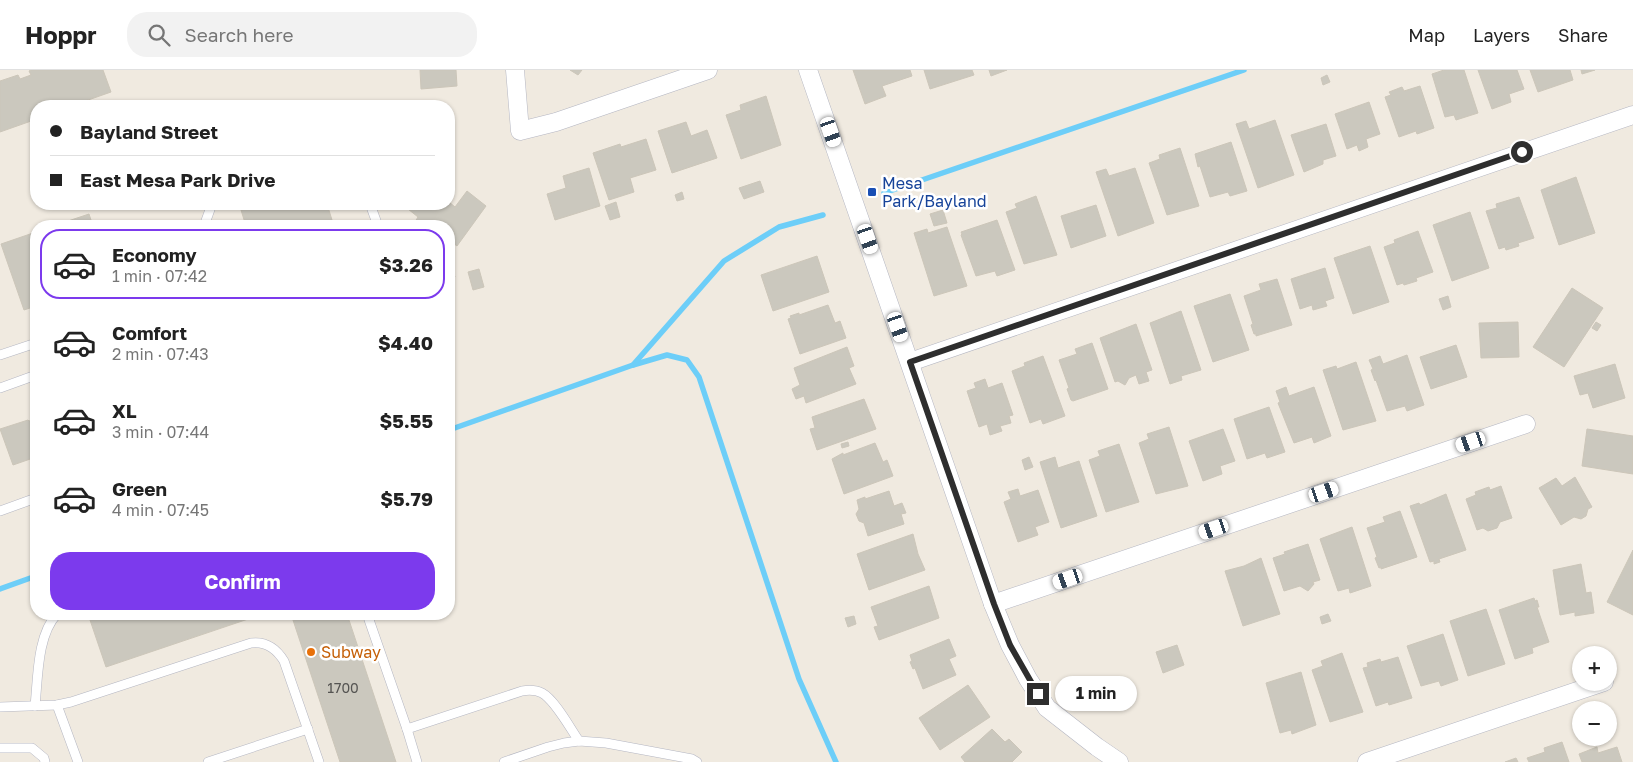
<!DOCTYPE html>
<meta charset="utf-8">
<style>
body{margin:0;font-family:"Golos Text",sans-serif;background:#f2f2f2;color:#222;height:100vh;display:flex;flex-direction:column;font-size:19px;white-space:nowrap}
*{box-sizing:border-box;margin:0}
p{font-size:16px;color:#767676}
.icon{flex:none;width:28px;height:28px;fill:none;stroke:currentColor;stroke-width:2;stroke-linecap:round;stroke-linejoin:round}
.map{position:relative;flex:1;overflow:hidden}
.side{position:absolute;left:30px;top:150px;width:425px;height:400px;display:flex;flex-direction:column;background:#fff;border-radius:20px;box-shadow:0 1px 4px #0004}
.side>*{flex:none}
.top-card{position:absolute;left:30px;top:30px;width:425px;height:110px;border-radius:20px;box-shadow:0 1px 4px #0004;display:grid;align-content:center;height:110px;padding:0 20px;background:#fff}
.fabs{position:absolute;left:1572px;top:576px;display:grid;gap:10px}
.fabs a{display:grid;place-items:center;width:45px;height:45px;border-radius:50%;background:#fff;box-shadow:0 1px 4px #0004;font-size:25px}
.end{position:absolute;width:22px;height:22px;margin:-11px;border:6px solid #2e2e2e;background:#fff;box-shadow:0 0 0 2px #fff}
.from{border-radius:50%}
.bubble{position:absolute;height:35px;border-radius:18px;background:#fff;box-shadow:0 1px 4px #0004;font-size:16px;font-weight:700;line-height:35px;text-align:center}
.car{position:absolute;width:15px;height:30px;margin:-15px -8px;border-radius:6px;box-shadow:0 0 4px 1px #0007;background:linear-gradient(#fff 24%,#345 0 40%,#fff 0 76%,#345 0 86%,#fff 0)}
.top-card b{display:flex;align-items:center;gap:18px;height:48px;font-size:19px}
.top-card b+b{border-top:1px solid #e0e0e0}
.top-card i{width:12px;height:12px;background:#222}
ul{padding:9px 0 0;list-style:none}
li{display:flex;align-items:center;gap:15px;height:70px;margin:0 10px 8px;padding:0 10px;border:2px solid transparent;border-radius:20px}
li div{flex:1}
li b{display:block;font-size:19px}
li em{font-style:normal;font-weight:700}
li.selected{border-color:#7c3aed}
li>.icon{width:45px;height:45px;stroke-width:1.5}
.cta{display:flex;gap:10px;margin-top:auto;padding:10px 20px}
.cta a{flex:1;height:58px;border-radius:20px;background:#7c3aed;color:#fff;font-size:20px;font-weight:700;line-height:58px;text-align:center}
header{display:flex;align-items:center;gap:30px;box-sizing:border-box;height:70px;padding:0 25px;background:#fff;border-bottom:1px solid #e0e0e0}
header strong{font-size:24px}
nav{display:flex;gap:28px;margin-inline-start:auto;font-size:18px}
.search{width:350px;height:45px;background:#f2f2f2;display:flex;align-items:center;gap:12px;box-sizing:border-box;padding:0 18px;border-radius:20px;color:#767676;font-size:19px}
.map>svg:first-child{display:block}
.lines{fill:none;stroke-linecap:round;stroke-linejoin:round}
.stream{stroke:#6dcef8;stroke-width:5.5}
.building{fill:#cbc8be;stroke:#ccc6b9}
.service-casing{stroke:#b4b6c2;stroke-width:10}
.minor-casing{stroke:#b4b6c2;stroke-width:19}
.service{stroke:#fff;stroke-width:9}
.minor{stroke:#fff;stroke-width:18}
.route{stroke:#2e2e2e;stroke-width:6}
.transit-dot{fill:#1a4fb4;stroke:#fff;stroke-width:2}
.food-dot{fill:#e8710a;stroke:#fff;stroke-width:2}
.labels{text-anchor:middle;stroke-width:5;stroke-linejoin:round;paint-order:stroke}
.number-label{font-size:14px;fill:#555452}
.transit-label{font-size:16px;fill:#164399;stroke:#fff;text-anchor:start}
.food-label{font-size:16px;fill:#c56008;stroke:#fff;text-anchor:start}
</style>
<header>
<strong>Hoppr</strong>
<div class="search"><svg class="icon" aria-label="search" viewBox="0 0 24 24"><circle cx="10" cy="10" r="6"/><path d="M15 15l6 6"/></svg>Search here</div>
<nav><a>Map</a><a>Layers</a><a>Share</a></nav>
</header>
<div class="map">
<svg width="1633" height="692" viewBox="0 0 1633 692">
<rect width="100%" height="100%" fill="#f0eae0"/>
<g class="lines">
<g class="stream">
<path d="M884,123L1244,0"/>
<path d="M633,295L667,285L687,290L699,307L799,609L836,692"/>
<path d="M449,360L633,295L724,191L779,157L823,145"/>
<path d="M0,519L36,506"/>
</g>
</g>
<g class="building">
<path d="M31,0H103L111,22L71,36H36V46L33,47L34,50L0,62V11L18,5L20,9L31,5L29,1Z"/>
<path d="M420,0H456L457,16L421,19Z"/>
<path d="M570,0H582L578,5Z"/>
<path d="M853,0H910L912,6L882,16L886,26L865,34Z"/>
<path d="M924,0H972L974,5L930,19Z"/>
<path d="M989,0H1007L991,6Z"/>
<path d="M1444,0H1464L1478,43L1456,50L1454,45L1445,47L1432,4Z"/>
<path d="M1478,0H1517L1524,19L1509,24L1511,32L1492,39Z"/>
<path d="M1530,0H1570L1573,10L1538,22Z"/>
<path d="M1581,0H1595L1582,4Z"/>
<path d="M1327,5L1330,12L1323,15L1321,8Z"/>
<path d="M1420,16L1434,58L1417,64L1416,61L1399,67L1385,27L1391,25L1389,22L1402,17L1404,21Z"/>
<path d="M766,26L781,75L741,89L726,45L741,40L740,35Z"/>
<path d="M414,32L415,36H401Z"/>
<path d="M1369,32L1380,64L1366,69L1368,77L1359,81L1357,75L1347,79L1335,44Z"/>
<path d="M1275,50L1294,105L1258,118L1236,54L1246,51L1249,59Z"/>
<path d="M686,52L691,66L707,60L717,88L672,103L658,61Z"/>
<path d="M1326,54L1336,86L1323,90V94L1304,102L1291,65Z"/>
<path d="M646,69L656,100L630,108L634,122L609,130L593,83L620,74L621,77Z"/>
<path d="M1231,72L1247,121L1230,126L1228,122L1210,127L1200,96L1198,97L1195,84Z"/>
<path d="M1180,78L1199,136L1167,145L1149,93L1160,89L1159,85Z"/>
<path d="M589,98L600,136L555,150L547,124L566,118L563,106Z"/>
<path d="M1135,98L1154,153L1118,166L1096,102L1106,99L1109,106Z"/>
<path d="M1576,107L1595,163L1559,175L1541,120Z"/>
<path d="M760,111L764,122L744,129L739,118Z"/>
<path d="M467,121L486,136L457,176L449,170V156H415L413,155L418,147L408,139L412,134H449V132L455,137Z"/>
<path d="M682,122L684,129L677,131L675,125Z"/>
<path d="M1036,126L1057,185L1024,194L1006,142L1017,138L1015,134Z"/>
<path d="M1519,127L1534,168L1518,173L1519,176L1506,180L1505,177L1499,179L1486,141L1497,138L1496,134Z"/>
<path d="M616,132L620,147L610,150L605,136Z"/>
<path d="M251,134H327L332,150L328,152L330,156H246L241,140L252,137Z"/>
<path d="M1096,135L1106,166L1071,178L1061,146Z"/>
<path d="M943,140L947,153L934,156L930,144Z"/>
<path d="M1470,142L1489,198L1452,211L1433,155Z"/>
<path d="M89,144L93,156H53Z"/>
<path d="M997,150L1015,200L997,206L995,201L976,206L961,165L962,164L961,162Z"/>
<path d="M947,157L967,216L934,226L914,163L927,159L928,163Z"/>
<path d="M1418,161L1433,202L1416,208L1417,211L1404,215L1403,213L1397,215L1384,177L1395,173L1394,170Z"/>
<path d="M36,162V236L24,240L1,174Z"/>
<path d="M1370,176L1389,232L1353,244L1334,188Z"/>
<path d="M817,186L829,222L773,241L761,205Z"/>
<path d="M450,195L455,207L449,210V196Z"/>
<path d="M1325,198L1334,228L1325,231L1327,236L1313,240L1312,235L1300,239L1291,209Z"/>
<path d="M479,199L484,217L473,220L468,202Z"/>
<path d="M1277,209L1292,255L1256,266V264H1254L1251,255L1253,254L1244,226L1261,220L1259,214Z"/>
<path d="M1572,218L1603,238L1564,297L1533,277Z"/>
<path d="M1230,224L1249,280L1213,292L1194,236Z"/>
<path d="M1448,226L1451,237L1443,240L1439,229Z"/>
<path d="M828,235L835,253L840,251L846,268L800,284L788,249L791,248L790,246L799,243V245Z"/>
<path d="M1181,241L1201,300L1181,306L1182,310L1170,314L1150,253Z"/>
<path d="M1518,252L1519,287L1481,288L1479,253Z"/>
<path d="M1596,252L1601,255L1597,261L1592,258Z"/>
<path d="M1136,254L1152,300L1146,302L1149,311L1139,314L1136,305L1129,308L1125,315L1118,311L1115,312L1100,268Z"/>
<path d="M1092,273L1108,319L1073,331L1071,330L1067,319L1069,318L1059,290L1077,284L1075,279Z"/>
<path d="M1456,275L1467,307L1431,319L1420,287Z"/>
<path d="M847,277L854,296L849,298L856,314L806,333L804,326L796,329L792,319L800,315L794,298Z"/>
<path d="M1407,285L1424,335L1407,341L1405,336L1387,341L1376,310L1375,311L1371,300L1373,299L1369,290L1380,286L1383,294Z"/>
<path d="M1043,286L1065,346L1043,354L1041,349L1030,353L1012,301L1025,296L1024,293Z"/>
<path d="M1356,292L1376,351L1343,360L1323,300L1336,296L1337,299Z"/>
<path d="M1615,294L1625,328L1593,338L1588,323L1580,325L1574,306Z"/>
<path d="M985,309L988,318L1002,313L1013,345L1009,346L1011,353L1000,356L1002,361L990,365L987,354L979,357L967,321L976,318L974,313Z"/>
<path d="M1286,317L1289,326L1314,317L1331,366L1314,373L1312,367L1294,373L1278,333L1280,332L1276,321Z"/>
<path d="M864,329L876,359L817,380L810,359L815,358L812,347Z"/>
<path d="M1269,337L1285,382L1267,388L1265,383L1247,389L1234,349Z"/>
<path d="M36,349V387L13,395L0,359L28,350L29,351Z"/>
<path d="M1169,357L1188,416L1156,424L1139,373L1149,369L1147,364Z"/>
<path d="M1223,359L1235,391L1220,396L1222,404L1203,411L1189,371Z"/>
<path d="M1587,359L1633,366V404L1582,396Z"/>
<path d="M848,372L849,376L842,378L841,374Z"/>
<path d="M875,373L883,392L887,390L893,406L844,424L832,389L843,383V385Z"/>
<path d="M1119,374L1139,432L1106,442L1089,390L1100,386L1098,381Z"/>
<path d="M1029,387L1033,397L1025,400L1022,390Z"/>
<path d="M1055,387L1058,398L1079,391L1097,446L1061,458L1040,392Z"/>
<path d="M1575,407L1592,437L1588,439L1586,446L1581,449L1574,447L1561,455L1539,418L1556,408L1562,416Z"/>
<path d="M1501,416L1512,448L1500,452L1497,458L1488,461L1483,458L1477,460L1466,429L1476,425L1475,422L1486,418L1489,417L1490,420Z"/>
<path d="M1018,419L1020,426L1038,420L1049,452L1035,457L1038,465L1018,472L1004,432L1011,429L1008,422Z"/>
<path d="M889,421L894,436L902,433L906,443L901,444L904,454L868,466L864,453L859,451L856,444L859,439L857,430L865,427V429Z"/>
<path d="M1446,424L1466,480L1439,489L1440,492L1434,494V491L1430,492L1410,436L1419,433L1420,435Z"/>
<path d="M1400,441L1417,487L1381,499V497L1379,498L1375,488L1377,487L1367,458L1385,452L1383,447Z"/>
<path d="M1352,457L1371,516L1350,523L1349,518L1338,521L1320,469Z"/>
<path d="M913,464L918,484L925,500L869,520L857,484Z"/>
<path d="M1308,474L1320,510L1313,512L1314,514L1308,521L1300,516L1284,521L1273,488L1285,484L1284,482Z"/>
<path d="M1633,480V545L1607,532Z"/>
<path d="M1261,488L1280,544L1243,556L1225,501L1244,496Z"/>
<path d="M1581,494L1586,523L1591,522L1594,543L1575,546V542L1560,545L1553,500Z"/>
<path d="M929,516L939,548L879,570L874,557L878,556L871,537Z"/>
<path d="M1534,528L1535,531L1537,530L1539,537H1537L1549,572L1532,578L1533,583L1515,589L1499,540Z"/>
<path d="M1486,539L1505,594L1468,606L1450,551Z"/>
<path d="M99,544H263L106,597L89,547Z"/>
<path d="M291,544H347L396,692H340Z"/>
<path d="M1328,544L1331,551L1322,554L1320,547Z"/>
<path d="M854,546L856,554L848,557L845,548Z"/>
<path d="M1443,564L1458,610L1441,616L1439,611L1421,616L1407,576Z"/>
<path d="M949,569L956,586L949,589L956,605L923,619L915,598L913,599L910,592L912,591L910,585Z"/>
<path d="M1177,575L1184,595L1163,603L1156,582Z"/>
<path d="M1342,583L1363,642L1330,652L1312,600L1323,596L1321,591Z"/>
<path d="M1398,587L1412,628L1389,635L1388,632L1376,636L1363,598L1368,597L1367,593L1380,589L1381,592Z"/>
<path d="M1301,602L1316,655L1292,664L1291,660L1280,663L1266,613Z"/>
<path d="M968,615L990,647L940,680L919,648Z"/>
<path d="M992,659L1005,672L1009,669L1022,682L1012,692H965L961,687Z"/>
<path d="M1562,672L1569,692H1529L1527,688L1545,682L1544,678Z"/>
<path d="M1597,677L1598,683L1617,677L1622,692H1582L1579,684Z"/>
<path d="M1516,688L1518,692H1505Z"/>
</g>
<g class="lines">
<g class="service-casing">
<g id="service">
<path d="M370,134L378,156"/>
<path d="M204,156L212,134"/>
<path d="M0,285L36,273"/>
<path d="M0,318L36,305"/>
<path d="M0,441L36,428"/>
<path d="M367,544L407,659L522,621C528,620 536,620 542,623C555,630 570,658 579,671"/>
<path d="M57,635L78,692"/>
<path d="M35,636C38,608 37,565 57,544"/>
<path d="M0,637L57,635L71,632L251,573C266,571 276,578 284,591L319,692"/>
<path d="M407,659L417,692"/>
<path d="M0,678H32L44,688L45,692"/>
<path d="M208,692L308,659"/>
<path d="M504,692L548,677L564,673L579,671L606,673L692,689L697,692"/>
</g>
</g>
<g class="minor-casing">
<g id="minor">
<path d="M515,0L520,61L556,52L708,0"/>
<path d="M808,0L993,534L1010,575L1028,609L1047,638L1097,677L1119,692"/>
<path d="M910,292L1633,45"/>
<path d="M993,534L1526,354"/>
<path d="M1367,692L1604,612"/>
</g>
</g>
<use href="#service" class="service"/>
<use href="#minor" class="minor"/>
</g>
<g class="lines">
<path class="route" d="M1038,624L1010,575L994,534L910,292L1522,82"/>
</g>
<rect class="transit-dot" x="867" y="117" width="10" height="10" rx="2.5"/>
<circle class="food-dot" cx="311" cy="582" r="5"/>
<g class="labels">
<g class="number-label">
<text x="343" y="623">1700</text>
</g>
<g class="transit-label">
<text x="882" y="119">Mesa<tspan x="882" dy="18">Park/Bayland</tspan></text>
</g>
<g class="food-label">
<text x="321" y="588">Subway</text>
</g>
</g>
</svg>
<div class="fabs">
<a>+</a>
<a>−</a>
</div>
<i class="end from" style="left:1522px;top:82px"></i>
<i class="end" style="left:1038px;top:624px"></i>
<div class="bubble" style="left:1055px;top:606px;width:82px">1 min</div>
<i class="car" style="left:831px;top:62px;rotate:161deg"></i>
<i class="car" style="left:868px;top:169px;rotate:161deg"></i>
<i class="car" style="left:898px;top:257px;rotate:161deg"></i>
<i class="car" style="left:1471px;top:372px;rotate:251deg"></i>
<i class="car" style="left:1324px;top:422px;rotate:71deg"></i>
<i class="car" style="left:1214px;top:459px;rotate:251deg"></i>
<i class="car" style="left:1068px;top:509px;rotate:251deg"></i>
<div class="top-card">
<b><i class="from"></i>Bayland Street</b>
<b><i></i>East Mesa Park Drive</b>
</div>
<section class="side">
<ul>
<li class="selected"><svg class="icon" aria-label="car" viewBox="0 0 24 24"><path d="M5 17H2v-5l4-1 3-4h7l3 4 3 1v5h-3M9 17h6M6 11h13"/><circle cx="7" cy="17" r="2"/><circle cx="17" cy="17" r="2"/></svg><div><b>Economy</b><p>1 min · 07:42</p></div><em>$3.26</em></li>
<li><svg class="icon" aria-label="car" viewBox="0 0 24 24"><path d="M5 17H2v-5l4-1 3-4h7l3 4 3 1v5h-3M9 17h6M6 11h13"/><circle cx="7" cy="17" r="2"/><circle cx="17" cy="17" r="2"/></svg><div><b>Comfort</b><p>2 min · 07:43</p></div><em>$4.40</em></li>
<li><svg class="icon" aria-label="car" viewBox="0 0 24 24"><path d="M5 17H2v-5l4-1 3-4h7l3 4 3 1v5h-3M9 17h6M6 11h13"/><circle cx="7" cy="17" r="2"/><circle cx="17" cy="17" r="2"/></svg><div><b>XL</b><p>3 min · 07:44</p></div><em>$5.55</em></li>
<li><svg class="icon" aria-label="car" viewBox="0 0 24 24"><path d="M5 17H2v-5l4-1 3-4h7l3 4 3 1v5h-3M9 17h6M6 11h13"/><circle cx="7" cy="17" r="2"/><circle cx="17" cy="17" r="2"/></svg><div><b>Green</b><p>4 min · 07:45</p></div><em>$5.79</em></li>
</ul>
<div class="cta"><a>Confirm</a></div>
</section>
</div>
